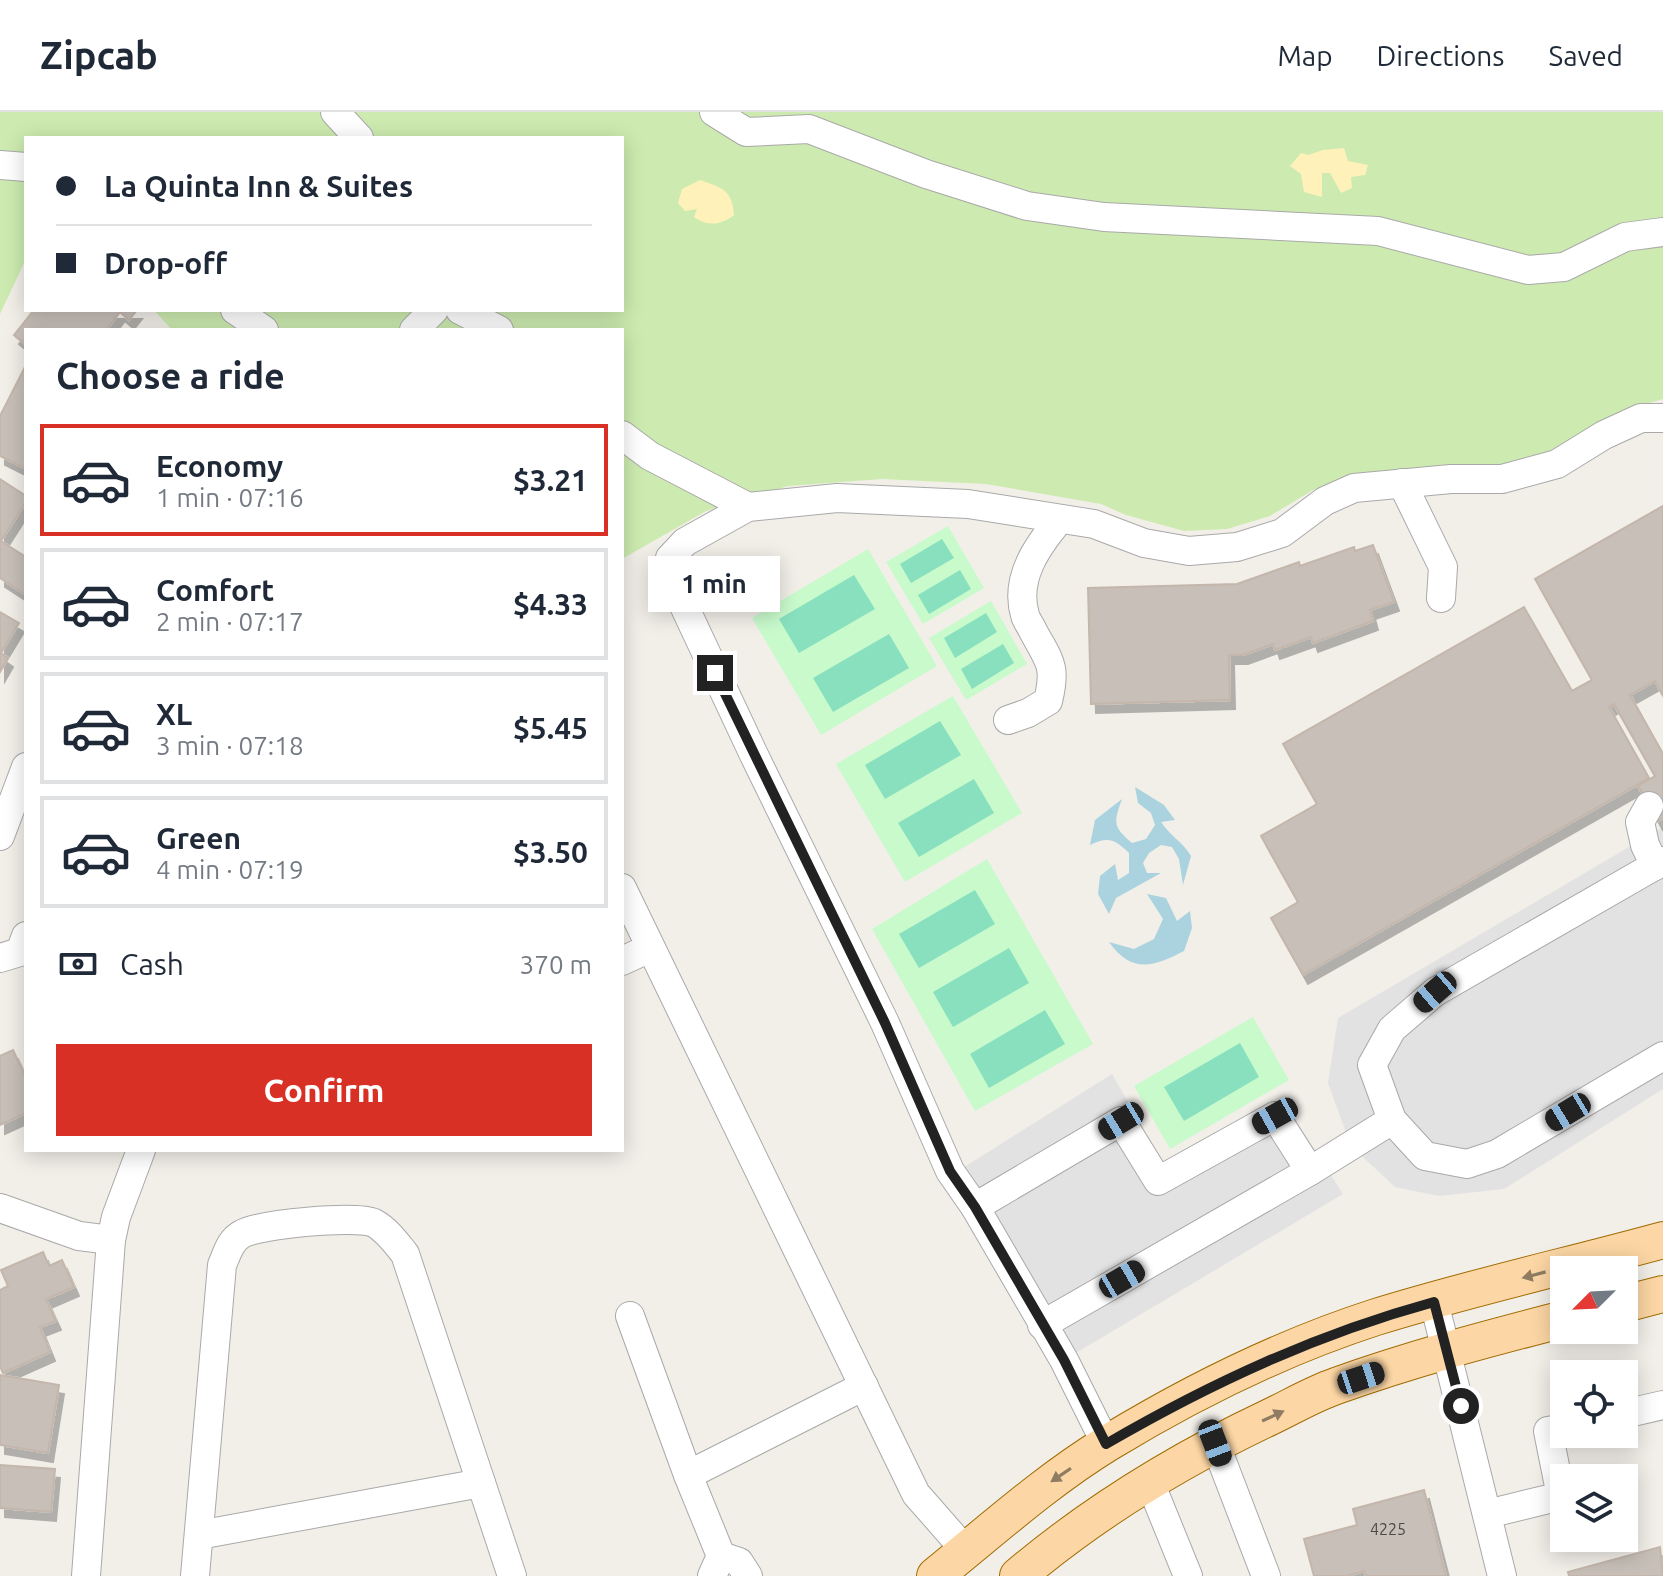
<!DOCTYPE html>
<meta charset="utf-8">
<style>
body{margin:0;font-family:Ubuntu,sans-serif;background:#f2f2f3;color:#1f2937;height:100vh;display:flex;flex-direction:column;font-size:30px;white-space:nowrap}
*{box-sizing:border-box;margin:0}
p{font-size:26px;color:#747a83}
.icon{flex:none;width:44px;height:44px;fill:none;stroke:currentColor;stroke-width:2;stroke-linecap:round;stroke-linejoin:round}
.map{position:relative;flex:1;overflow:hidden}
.drawer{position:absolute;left:24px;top:216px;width:600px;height:824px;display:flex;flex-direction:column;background:#fff;border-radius:0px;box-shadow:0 4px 20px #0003}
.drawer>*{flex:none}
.top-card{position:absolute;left:24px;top:24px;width:600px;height:176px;border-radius:0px;box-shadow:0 4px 20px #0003;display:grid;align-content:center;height:176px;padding:0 32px;background:#fff}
.needle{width:52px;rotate:246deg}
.controls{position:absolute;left:1550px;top:1144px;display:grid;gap:16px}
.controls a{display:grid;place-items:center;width:88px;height:88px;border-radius:0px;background:#fff;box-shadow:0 4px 20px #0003;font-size:40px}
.end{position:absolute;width:36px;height:36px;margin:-18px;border:10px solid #222;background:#fff;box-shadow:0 0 0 4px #fff}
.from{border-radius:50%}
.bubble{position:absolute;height:56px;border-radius:0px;background:#fff;box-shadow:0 4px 20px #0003;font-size:26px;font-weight:700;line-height:56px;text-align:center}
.car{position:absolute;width:24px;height:48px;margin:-24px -12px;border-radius:10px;box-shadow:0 0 6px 2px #0007;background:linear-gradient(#222 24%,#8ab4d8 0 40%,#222 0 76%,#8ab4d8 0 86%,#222 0)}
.top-card b{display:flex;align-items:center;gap:28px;height:76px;font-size:30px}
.top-card b+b{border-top:2px solid #e0e1e3}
.top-card i{width:20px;height:20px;background:#1f2937}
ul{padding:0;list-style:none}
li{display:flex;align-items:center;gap:24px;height:112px;margin:0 16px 12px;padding:0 16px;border:4px solid #e0e1e3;border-radius:0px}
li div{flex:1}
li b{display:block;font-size:30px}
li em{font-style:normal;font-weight:700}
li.selected{border-color:#d93025}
li>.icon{width:72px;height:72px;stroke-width:1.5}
h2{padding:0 32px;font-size:36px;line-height:96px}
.pay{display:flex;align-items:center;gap:20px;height:88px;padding:0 32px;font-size:30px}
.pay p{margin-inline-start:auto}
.cta{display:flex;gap:16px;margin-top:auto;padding:16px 32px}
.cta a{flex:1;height:92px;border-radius:0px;background:#d93025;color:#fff;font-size:32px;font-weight:700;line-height:92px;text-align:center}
header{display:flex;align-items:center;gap:48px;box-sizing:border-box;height:112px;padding:0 40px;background:#fff;border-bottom:2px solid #e0e1e3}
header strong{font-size:38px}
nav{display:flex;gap:44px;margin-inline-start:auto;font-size:28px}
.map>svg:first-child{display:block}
.grass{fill:#cdebb0}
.sand{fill:#fff1ba}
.park{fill:#c8facc}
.pitch{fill:#88e0be}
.parking{fill:#e2e2e2}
.water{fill:#aad3df}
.building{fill:#c7bfb8;stroke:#c4b6ab;stroke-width:2;filter:url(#shadow)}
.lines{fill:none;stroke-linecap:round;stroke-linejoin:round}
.minor-casing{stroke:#a9a9a9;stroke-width:30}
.major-casing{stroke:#a06b00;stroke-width:38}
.minor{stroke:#fff;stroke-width:28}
.major{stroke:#fcd6a4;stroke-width:36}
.oneway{fill:#8f7c63}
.route{stroke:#222;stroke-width:10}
.labels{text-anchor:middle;stroke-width:6;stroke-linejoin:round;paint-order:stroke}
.number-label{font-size:16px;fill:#4b4948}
</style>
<header>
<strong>Zipcab</strong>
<nav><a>Map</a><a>Directions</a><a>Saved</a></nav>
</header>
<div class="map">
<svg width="1663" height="1464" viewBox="0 0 1663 1464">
<defs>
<filter id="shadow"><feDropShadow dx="5" dy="9" stdDeviation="0" flood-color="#0004"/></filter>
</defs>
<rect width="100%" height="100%" fill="#f2efe9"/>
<path class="grass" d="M0,0H1663V287L1642,293L1553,349L1355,368L1313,378L1270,404L1227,417L1184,419L1126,403L1101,392L986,372L882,367L788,374L706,399L622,447V218H172L154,198H622V26H26V147L0,202Z"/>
<g class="sand">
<path d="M1344,36L1348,49L1368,53L1365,63L1351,65L1352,76L1341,81L1330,61H1322V85L1304,80L1301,62L1290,54L1301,41L1308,43L1323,38Z"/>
<path d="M700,68C722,76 732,77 734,103C721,113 708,115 694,105L697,97L685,99L678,91L682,77Z"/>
</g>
<g class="park">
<path d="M948,414L984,476L923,512L886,450Z"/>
<path d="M868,437L937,554L821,623L752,506Z"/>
<path d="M991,489L1027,552L966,588L929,526Z"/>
<path d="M953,584L1022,701L905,770L836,652Z"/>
<path d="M987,747L1093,932L975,999L872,817Z"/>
<path d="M1253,905L1289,968L1170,1037L1134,974Z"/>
</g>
<g class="pitch">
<path d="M942,427L954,446L911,471L900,452Z"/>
<path d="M960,458L971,477L929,502L918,483Z"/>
<path d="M854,463L875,497L799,541L779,507Z"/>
<path d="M986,501L997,520L955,546L944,526Z"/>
<path d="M889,522L909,556L833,600L813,566Z"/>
<path d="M1003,532L1014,551L972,577L961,557Z"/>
<path d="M940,609L961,643L885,687L865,653Z"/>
<path d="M974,667L994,701L919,745L898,711Z"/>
<path d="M975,778L995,812L919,856L899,822Z"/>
<path d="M1009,836L1029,871L953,915L933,880Z"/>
<path d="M1045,898L1065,932L989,976L970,942Z"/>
<path d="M1240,931L1259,965L1184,1009L1164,975Z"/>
</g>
<g class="parking">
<path d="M1663,715V977L1504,1077L1439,1084L1395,1075L1351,1034L1328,971L1338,906Z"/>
<path d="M1112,962L1163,1051L1282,986L1343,1082L1054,1254L950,1064Z"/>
</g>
<g class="water">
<path d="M1135,675L1164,693L1175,708L1161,710C1170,724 1182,729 1191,744L1183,773L1179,747L1172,735L1161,733L1149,741L1143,751L1147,761H1161L1116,786L1109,802L1098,782L1100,764L1115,752L1118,768L1129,761V741C1115,727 1108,724 1090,733L1095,708L1122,687C1114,710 1112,714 1132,731L1146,727L1155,713L1151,701L1138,691Z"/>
<path d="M1147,782L1166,786L1177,809L1190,799L1192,816L1184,839C1153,855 1132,862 1109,830L1134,837L1154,827L1163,807Z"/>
</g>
<g class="building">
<path d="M34,198H137L129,208L120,200L108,216L111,218H26V233L14,223Z"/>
<path d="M25,255L26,256V357L0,344V304Z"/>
<path d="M0,367L26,384V390L1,429L26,445V483L0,466Z"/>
<path d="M1663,394V584L1655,569L1630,583L1663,642V706L1658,709L1638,674L1655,664L1614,592L1609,595L1649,666L1303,863L1271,806L1298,790L1261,724L1317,692L1283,632L1524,495L1572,579L1592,568L1535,467Z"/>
<path d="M1373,433L1394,490L1370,498L1373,509L1313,531L1311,525L1275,538L1273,532L1243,543H1229L1230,588L1091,592L1088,476L1237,472L1299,450L1300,454L1354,435L1355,439Z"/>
<path d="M0,500L19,511L1,541L8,546L0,560Z"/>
<path d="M13,938L26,966V1001L0,1013V944Z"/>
<path d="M43,1140L49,1154L62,1148L74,1175L46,1187L56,1209L40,1215L50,1240L3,1261L0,1254V1178L8,1174L1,1158Z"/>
<path d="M0,1263L59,1273L48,1341L0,1333Z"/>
<path d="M0,1353L55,1357L51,1400L0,1396Z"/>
<path d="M1424,1378L1446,1464H1366L1364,1459L1347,1464H1314L1304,1427L1357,1413L1353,1397Z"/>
<path d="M1660,1435L1663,1464H1569L1568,1460Z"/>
</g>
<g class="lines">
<g class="minor-casing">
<g id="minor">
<path d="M335,0L359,26"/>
<path d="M714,0L746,20L809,17L926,62L1027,94L1104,105L1378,119L1528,158L1564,155L1625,125L1663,120"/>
<path d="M0,53L26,55"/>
<path d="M235,198L264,218"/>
<path d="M460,198L499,218"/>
<path d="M414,218L434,198"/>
<path d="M622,323L650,344L748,395"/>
<path d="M1402,371L1443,455L1441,486"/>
<path d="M1008,608L1028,601L1048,589C1057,553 1049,549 1033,519C1031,514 1026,508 1025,503C1014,466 1038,433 1060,407"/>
<path d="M1649,694L1640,710L1645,733L1655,754"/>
<path d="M0,724L26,655"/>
<path d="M1663,749L1435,880L1392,917L1372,953L1392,1008L1425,1044L1467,1052L1497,1042L1663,944"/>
<path d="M622,776L916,1382L966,1439"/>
<path d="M0,846L20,840L26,824"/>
<path d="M622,849L650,836"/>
<path d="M975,1095L950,1059L885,911L754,643L678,481L670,446L685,430L748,395L837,386L968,392L1094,412L1144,431L1189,439L1237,435L1282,421L1325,389L1354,376L1451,367H1502L1557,352L1604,323L1641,306H1663"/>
<path d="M0,1096L79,1124L111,1128"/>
<path d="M1434,1190L1502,1464"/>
<path d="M630,1204L688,1363L721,1444L712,1464"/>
<path d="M1042,1213L1310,1059L1392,1008"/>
<path d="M1624,1302L1663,1293"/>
<path d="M1215,1331L1266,1464"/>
<path d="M1106,1332L1064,1248L975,1095L1121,1009L1158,1069L1275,1004L1310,1059"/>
<path d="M688,1363L864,1274"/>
<path d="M1149,1368L1188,1464"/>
<path d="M1487,1402L1561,1384L1548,1319L1564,1316"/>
<path d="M199,1423L481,1371"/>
<path d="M721,1444L739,1450L748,1464"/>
<path d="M86,1464L111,1128L116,1105L141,1038"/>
<path d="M195,1464L222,1153C227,1142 230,1128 242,1122C260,1112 356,1103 374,1111C387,1118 396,1131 405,1142L512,1464"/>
</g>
</g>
<g class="major-casing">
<g id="major">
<path d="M1624,1192L1663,1182"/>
<path d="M935,1464C992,1418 1046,1369 1108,1331C1192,1280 1283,1235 1376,1205C1469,1176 1568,1154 1663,1128"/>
<path d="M1018,1464C1095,1399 1179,1348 1270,1305C1291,1295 1313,1282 1336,1274C1411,1247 1487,1227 1564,1207"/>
</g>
</g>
<use href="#minor" class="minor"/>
<use href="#major" class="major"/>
</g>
<defs><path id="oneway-solid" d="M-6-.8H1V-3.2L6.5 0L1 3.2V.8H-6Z" transform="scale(2)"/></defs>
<g class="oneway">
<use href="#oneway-solid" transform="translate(1534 1163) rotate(165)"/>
<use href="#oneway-solid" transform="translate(1273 1304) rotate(-25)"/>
<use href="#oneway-solid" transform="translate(1061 1363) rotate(146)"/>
</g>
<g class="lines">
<path class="route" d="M715,561L885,911L950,1059L975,1095L1064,1248L1106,1332C1211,1271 1317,1222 1434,1190L1461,1294"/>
</g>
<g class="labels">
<g class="number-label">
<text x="1388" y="1423">4225</text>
</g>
</g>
</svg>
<div class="controls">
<a><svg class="needle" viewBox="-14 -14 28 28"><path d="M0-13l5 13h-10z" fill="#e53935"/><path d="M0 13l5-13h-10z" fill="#747a83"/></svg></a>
<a><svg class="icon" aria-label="locate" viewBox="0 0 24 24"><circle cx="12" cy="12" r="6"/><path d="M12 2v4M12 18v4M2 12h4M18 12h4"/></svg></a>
<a><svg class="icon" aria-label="layers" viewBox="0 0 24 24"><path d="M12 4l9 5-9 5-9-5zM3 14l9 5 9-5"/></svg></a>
</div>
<i class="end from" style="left:1461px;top:1294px"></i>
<i class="end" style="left:715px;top:561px"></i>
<div class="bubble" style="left:648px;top:444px;width:132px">1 min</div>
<i class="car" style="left:1435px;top:880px;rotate:229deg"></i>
<i class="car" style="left:1568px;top:1000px;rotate:239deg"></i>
<i class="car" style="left:1275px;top:1004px;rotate:241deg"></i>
<i class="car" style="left:1121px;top:1009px;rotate:239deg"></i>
<i class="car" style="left:1122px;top:1167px;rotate:60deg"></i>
<i class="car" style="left:1361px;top:1266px;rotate:72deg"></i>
<i class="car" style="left:1215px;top:1331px;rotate:159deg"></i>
<div class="top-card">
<b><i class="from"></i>La Quinta Inn &amp; Suites</b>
<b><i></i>Drop-off</b>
</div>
<section class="drawer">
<h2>Choose a ride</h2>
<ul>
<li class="selected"><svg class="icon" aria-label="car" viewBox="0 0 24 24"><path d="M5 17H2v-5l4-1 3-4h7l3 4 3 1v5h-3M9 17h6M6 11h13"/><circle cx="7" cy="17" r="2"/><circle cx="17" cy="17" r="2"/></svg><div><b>Economy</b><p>1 min · 07:16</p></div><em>$3.21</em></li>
<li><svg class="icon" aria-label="car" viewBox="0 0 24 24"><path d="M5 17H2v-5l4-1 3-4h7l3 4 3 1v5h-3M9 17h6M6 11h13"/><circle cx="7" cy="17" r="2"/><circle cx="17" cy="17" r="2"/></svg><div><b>Comfort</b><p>2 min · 07:17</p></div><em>$4.33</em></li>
<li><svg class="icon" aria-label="car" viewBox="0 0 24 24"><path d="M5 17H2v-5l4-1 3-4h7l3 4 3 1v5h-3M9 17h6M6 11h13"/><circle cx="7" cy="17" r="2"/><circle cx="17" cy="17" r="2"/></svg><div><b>XL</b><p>3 min · 07:18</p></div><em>$5.45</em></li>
<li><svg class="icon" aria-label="car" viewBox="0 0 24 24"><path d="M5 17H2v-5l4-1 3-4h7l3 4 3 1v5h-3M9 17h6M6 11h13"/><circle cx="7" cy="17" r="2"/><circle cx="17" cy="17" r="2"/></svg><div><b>Green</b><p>4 min · 07:19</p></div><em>$3.50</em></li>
</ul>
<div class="pay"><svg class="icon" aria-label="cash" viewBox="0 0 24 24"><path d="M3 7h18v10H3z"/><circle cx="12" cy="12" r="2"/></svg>Cash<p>370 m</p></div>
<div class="cta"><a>Confirm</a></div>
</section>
</div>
